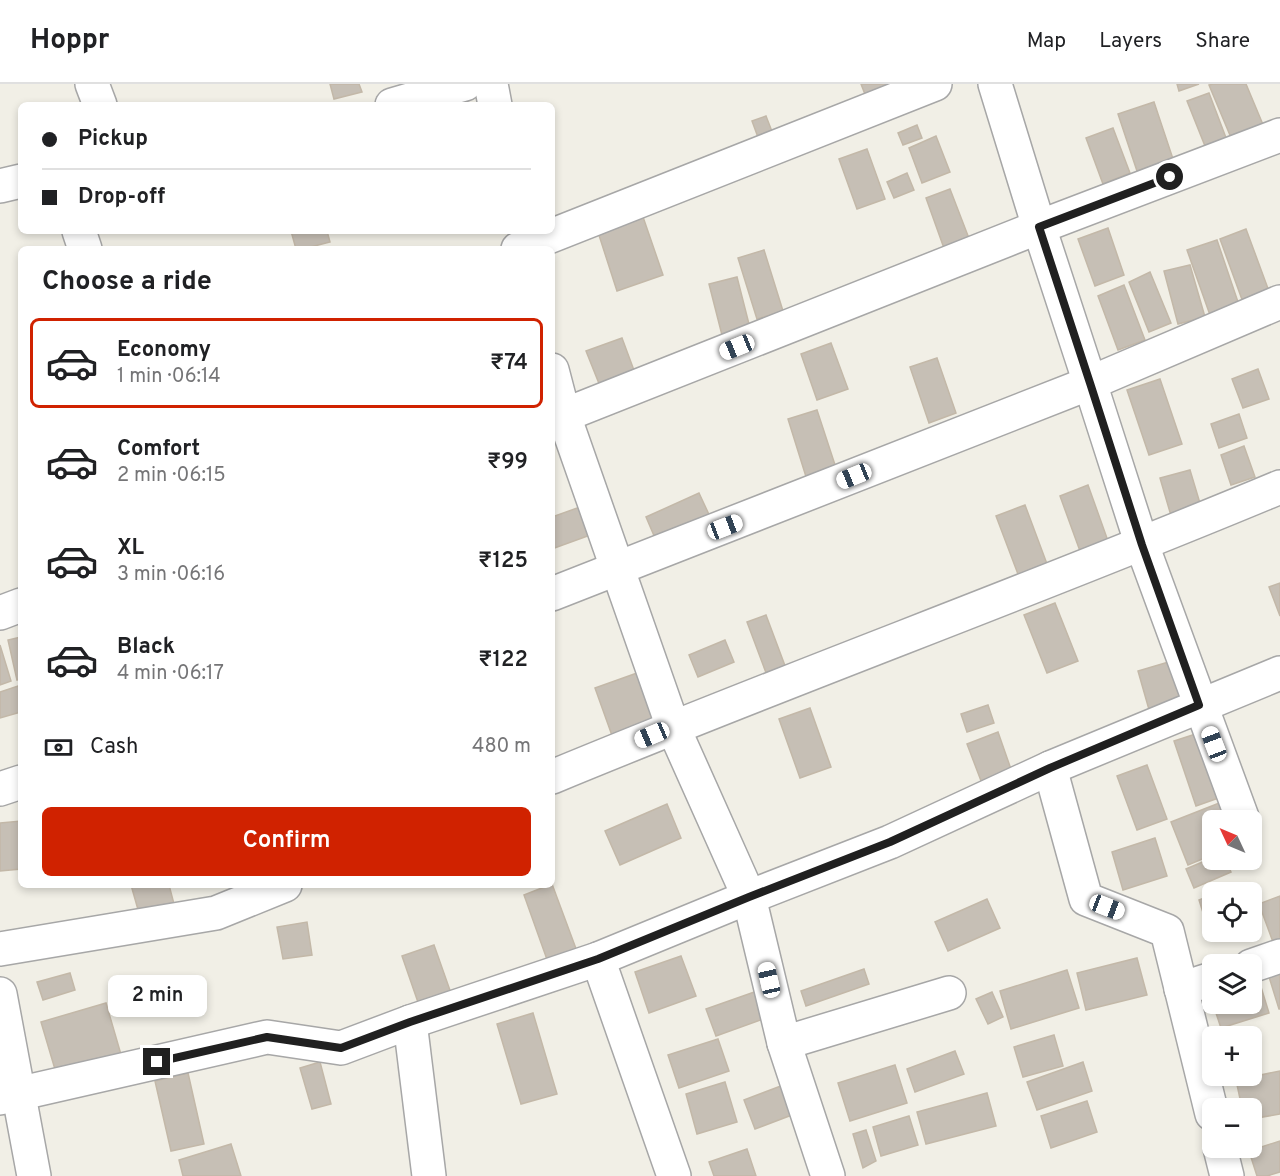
<!DOCTYPE html>
<meta charset="utf-8">
<style>
body{margin:0;font-family:Overpass,sans-serif;background:#f6f6f6;color:#202124;height:100vh;display:flex;flex-direction:column;font-size:22px;white-space:nowrap}
*{box-sizing:border-box;margin:0}
p{font-size:20px;color:#757577}
.icon{flex:none;width:33px;height:33px;fill:none;stroke:currentColor;stroke-width:2;stroke-linecap:round;stroke-linejoin:round}
.map{position:relative;flex:1;overflow:hidden}
.panel{position:absolute;left:18px;top:162px;width:537px;height:642px;display:flex;flex-direction:column;background:#fff;border-radius:9px;box-shadow:0 3px 9px #0003}
.panel>*{flex:none}
.top-card{position:absolute;left:18px;top:18px;width:537px;height:132px;border-radius:9px;box-shadow:0 3px 9px #0003;display:grid;align-content:center;height:132px;padding:0 24px;background:#fff}
.needle{width:39px;rotate:314deg}
.controls{position:absolute;left:1202px;top:726px;display:grid;gap:12px}
.controls a{display:grid;place-items:center;width:60px;height:60px;border-radius:9px;background:#fff;box-shadow:0 3px 9px #0003;font-size:30px}
.end{position:absolute;width:27px;height:27px;margin:-14px;border:8px solid #202020;background:#fff;box-shadow:0 0 0 3px #fff}
.from{border-radius:50%}
.bubble{position:absolute;height:42px;border-radius:9px;background:#fff;box-shadow:0 3px 9px #0003;font-size:20px;font-weight:600;line-height:42px;text-align:center}
.car{position:absolute;width:18px;height:36px;margin:-18px -9px;border-radius:8px;box-shadow:0 0 4px 2px #0007;background:linear-gradient(#fff 24%,#345 0 40%,#fff 0 76%,#345 0 86%,#fff 0)}
.top-card b{display:flex;align-items:center;gap:21px;height:57px;font-size:22px}
.top-card b+b{border-top:2px solid #e0e0e0}
.top-card i{width:15px;height:15px;background:#202124}
ul{padding:0;list-style:none}
li{display:flex;align-items:center;gap:18px;height:90px;margin:0 12px 9px;padding:0 12px;border:3px solid transparent;border-radius:9px}
li div{flex:1}
li b{display:block;font-size:22px}
li em{font-style:normal;font-weight:600}
li.on{border-color:#d02200}
li>.icon{width:54px;height:54px;stroke-width:1.5}
h2{padding:0 24px;font-size:27px;line-height:72px}
.pay{display:flex;align-items:center;gap:15px;height:66px;padding:0 24px;font-size:22px}
.pay p{margin-inline-start:auto}
.button{display:flex;gap:12px;margin-top:auto;padding:12px 24px}
.button a{flex:1;height:69px;border-radius:9px;background:#d02200;color:#fff;font-size:24px;font-weight:600;line-height:69px;text-align:center}
header{display:flex;align-items:center;gap:36px;box-sizing:border-box;height:84px;padding:0 30px;background:#fff;border-bottom:2px solid #e0e0e0}
header strong{font-size:28px}
nav{display:flex;gap:33px;margin-inline-start:auto;font-size:21px}
.map>svg:first-child{display:block}
.building{fill:#c6bfb5;stroke:#c3b8a8;stroke-width:1.5}
.lines{fill:none;stroke-linecap:round;stroke-linejoin:round}
.minor-casing{stroke:#a7a7a7;stroke-width:36}
.minor{stroke:#fff;stroke-width:33}
.route{stroke:#202020;stroke-width:8}
</style>
<header>
<strong>Hoppr</strong>
<nav><a>Map</a><a>Layers</a><a>Share</a></nav>
</header>
<div class="map">
<svg width="1280" height="1092" viewBox="0 0 1280 1092">
<rect width="100%" height="100%" fill="#f1efe6"/>
<g class="building">
<path d="M330,0H359L362,8L334,15Z"/>
<path d="M861,0H904L870,23Z"/>
<path d="M1177,0H1199L1179,7Z"/>
<path d="M1213,0H1246L1264,43L1232,56L1209,1Z"/>
<path d="M1209,9L1228,59L1207,67L1187,17Z"/>
<path d="M1154,18L1173,75L1137,87L1118,30Z"/>
<path d="M766,32L773,50L759,56L752,37Z"/>
<path d="M917,41L922,54L903,61L898,49Z"/>
<path d="M1113,44L1130,89L1103,100L1086,54Z"/>
<path d="M936,52L950,88L922,99L909,64Z"/>
<path d="M867,65L885,115L857,125L839,75Z"/>
<path d="M907,89L914,106L894,114L887,98Z"/>
<path d="M950,105L970,157L945,167L926,114Z"/>
<path d="M642,130L663,191L617,207L597,145Z"/>
<path d="M1108,144L1124,191L1095,202L1078,155Z"/>
<path d="M1246,145L1270,210L1244,221L1220,155Z"/>
<path d="M291,147H327L330,158L303,165H296Z"/>
<path d="M1217,156L1239,221L1210,231L1187,166Z"/>
<path d="M764,166L783,227L757,235L738,174Z"/>
<path d="M1190,181L1205,233L1178,240L1164,187Z"/>
<path d="M1150,188L1171,239L1149,248L1129,198Z"/>
<path d="M737,193L750,244L722,251L709,200Z"/>
<path d="M1124,201L1145,256L1118,266L1098,212Z"/>
<path d="M622,254L635,289L600,302L586,267Z"/>
<path d="M831,259L848,305L817,316L801,270Z"/>
<path d="M937,274L956,329L929,339L910,283Z"/>
<path d="M1258,285L1269,315L1243,324L1232,295Z"/>
<path d="M1160,295L1182,360L1149,371L1127,306Z"/>
<path d="M817,326L838,390L808,399L788,335Z"/>
<path d="M1239,330L1247,354L1219,364L1211,340Z"/>
<path d="M1244,362L1255,393L1231,401L1221,371Z"/>
<path d="M1190,386L1202,426L1172,435L1160,394Z"/>
<path d="M1088,401L1108,457L1080,467L1060,412Z"/>
<path d="M699,409L712,437L658,461L646,433Z"/>
<path d="M594,418L604,446L552,465V433Z"/>
<path d="M1025,421L1050,488L1021,498L996,432Z"/>
<path d="M1280,499V532L1269,503Z"/>
<path d="M1055,519L1078,577L1047,589L1024,531Z"/>
<path d="M766,531L787,587L768,594L747,538Z"/>
<path d="M21,553V595L17,596L8,556Z"/>
<path d="M725,556L734,578L698,593L689,571Z"/>
<path d="M0,561L11,597L0,601Z"/>
<path d="M1172,577L1184,619L1150,629L1138,587Z"/>
<path d="M637,589L656,642L614,657L595,604Z"/>
<path d="M21,601V628L0,634V608Z"/>
<path d="M988,621L994,639L967,648L961,630Z"/>
<path d="M810,624L831,683L800,694L779,635Z"/>
<path d="M1205,647L1227,711L1196,722L1174,657Z"/>
<path d="M998,648L1013,691L983,702L967,660Z"/>
<path d="M1147,681L1167,735L1137,746L1117,692Z"/>
<path d="M1232,714L1240,736H1212V771L1188,781L1171,738Z"/>
<path d="M667,720L681,754L620,781L605,747Z"/>
<path d="M21,737V785L0,787V739Z"/>
<path d="M1155,754L1167,792L1123,806L1112,768Z"/>
<path d="M1212,774V776H1226L1231,788L1194,804L1186,785Z"/>
<path d="M552,800L578,870L549,881L524,811Z"/>
<path d="M131,801H169L174,820L139,829Z"/>
<path d="M1212,811V836L1206,838L1199,816Z"/>
<path d="M1280,812V856L1273,858L1259,820Z"/>
<path d="M987,815L1000,844L948,867L935,838Z"/>
<path d="M307,838L312,871L283,875L277,843Z"/>
<path d="M434,861L452,912L420,924L402,872Z"/>
<path d="M681,872L696,912L649,929L635,888Z"/>
<path d="M1137,874L1147,911L1086,926L1077,889Z"/>
<path d="M1280,879V925H1279L1266,883Z"/>
<path d="M864,885L869,900L806,922L801,907Z"/>
<path d="M1067,886L1079,924L1011,945L1000,907Z"/>
<path d="M70,889L75,906L43,916L37,898Z"/>
<path d="M1257,890L1269,929L1221,944L1213,920H1251V892Z"/>
<path d="M760,906L769,933L716,952L706,925Z"/>
<path d="M992,908L1003,933L988,940L976,915Z"/>
<path d="M106,919L122,974L57,992L41,938Z"/>
<path d="M533,929L557,1010L521,1020L497,940Z"/>
<path d="M1054,951L1063,982L1023,993L1014,963Z"/>
<path d="M718,955L729,987L679,1004L668,971Z"/>
<path d="M955,967L964,990L915,1008L907,985Z"/>
<path d="M320,978L331,1020L312,1025L300,984Z"/>
<path d="M1083,978L1092,1007L1037,1026L1027,998Z"/>
<path d="M895,981L907,1019L850,1037L838,999Z"/>
<path d="M1280,987V1030L1251,1035V1024H1242L1236,996Z"/>
<path d="M188,989L204,1060L171,1067L155,997Z"/>
<path d="M794,997L805,1026L755,1045L744,1016Z"/>
<path d="M725,998L737,1038L697,1050L686,1010Z"/>
<path d="M987,1009L996,1042L926,1060L917,1028Z"/>
<path d="M1087,1017L1097,1048L1051,1064L1041,1032Z"/>
<path d="M909,1032L918,1061L881,1072L873,1043Z"/>
<path d="M866,1046L876,1077L863,1084L853,1050Z"/>
<path d="M1280,1057V1088L1267,1092H1257L1249,1067Z"/>
<path d="M231,1060L241,1092H183L179,1076Z"/>
<path d="M747,1065L756,1092H714L709,1078Z"/>
</g>
<g class="lines">
<g class="minor-casing">
<g id="minor">
<path d="M92,0L100,21"/>
<path d="M491,0L495,21"/>
<path d="M995,0L1039,143L1090,299L1142,461L1243,736"/>
<path d="M392,21L465,0"/>
<path d="M0,102L21,97"/>
<path d="M79,147L85,165"/>
<path d="M518,165L935,0"/>
<path d="M552,286L564,332L673,643L749,813L784,959L828,1092"/>
<path d="M552,336L1039,143L1280,51"/>
<path d="M552,510L1090,299L1280,218"/>
<path d="M0,529L21,521"/>
<path d="M1050,684L1086,815L1167,847L1212,1030"/>
<path d="M552,693C793,593 1039,504 1280,403"/>
<path d="M0,705L21,698"/>
<path d="M0,865L216,829L285,801"/>
<path d="M598,875L674,1092"/>
<path d="M1251,882L1280,872"/>
<path d="M1181,905L1212,895"/>
<path d="M0,910L34,1092"/>
<path d="M410,938L429,1092"/>
<path d="M784,959L949,909"/>
<path d="M0,1014L267,953L341,964L410,938L598,875L749,813L890,758L1050,684L1280,589"/>
<path d="M1220,1064L1227,1092"/>
</g>
</g>
<use href="#minor" class="minor"/>
</g>
<g class="lines">
<path class="route" d="M157,978L267,953L341,964L410,938L598,875L749,813L890,758L1050,684L1199,621L1142,461L1090,299L1039,143L1170,93"/>
</g>
</svg>
<div class="controls">
<a><svg class="needle" viewBox="-14 -14 28 28"><path d="M0-13l5 13h-10z" fill="#e53935"/><path d="M0 13l5-13h-10z" fill="#757577"/></svg></a>
<a><svg class="icon" aria-label="locate" viewBox="0 0 24 24"><circle cx="12" cy="12" r="6"/><path d="M12 2v4M12 18v4M2 12h4M18 12h4"/></svg></a>
<a><svg class="icon" aria-label="layers" viewBox="0 0 24 24"><path d="M12 4l9 5-9 5-9-5zM3 14l9 5 9-5"/></svg></a>
<a>+</a>
<a>−</a>
</div>
<i class="end from" style="left:1170px;top:93px"></i>
<i class="end" style="left:157px;top:978px"></i>
<div class="bubble" style="left:108px;top:891px;width:99px">2 min</div>
<i class="car" style="left:737px;top:263px;rotate:248deg"></i>
<i class="car" style="left:854px;top:392px;rotate:248deg"></i>
<i class="car" style="left:725px;top:443px;rotate:69deg"></i>
<i class="car" style="left:652px;top:651px;rotate:247deg"></i>
<i class="car" style="left:1214px;top:660px;rotate:339deg"></i>
<i class="car" style="left:1107px;top:823px;rotate:111deg"></i>
<i class="car" style="left:769px;top:896px;rotate:347deg"></i>
<div class="top-card">
<b><i class="from"></i>Pickup</b>
<b><i></i>Drop-off</b>
</div>
<section class="panel">
<h2>Choose a ride</h2>
<ul>
<li class="on"><svg class="icon" aria-label="car" viewBox="0 0 24 24"><path d="M5 17H2v-5l4-1 3-4h7l3 4 3 1v5h-3M9 17h6M6 11h13"/><circle cx="7" cy="17" r="2"/><circle cx="17" cy="17" r="2"/></svg><div><b>Economy</b><p>1 min · 06:14</p></div><em>₹74</em></li>
<li><svg class="icon" aria-label="car" viewBox="0 0 24 24"><path d="M5 17H2v-5l4-1 3-4h7l3 4 3 1v5h-3M9 17h6M6 11h13"/><circle cx="7" cy="17" r="2"/><circle cx="17" cy="17" r="2"/></svg><div><b>Comfort</b><p>2 min · 06:15</p></div><em>₹99</em></li>
<li><svg class="icon" aria-label="car" viewBox="0 0 24 24"><path d="M5 17H2v-5l4-1 3-4h7l3 4 3 1v5h-3M9 17h6M6 11h13"/><circle cx="7" cy="17" r="2"/><circle cx="17" cy="17" r="2"/></svg><div><b>XL</b><p>3 min · 06:16</p></div><em>₹125</em></li>
<li><svg class="icon" aria-label="car" viewBox="0 0 24 24"><path d="M5 17H2v-5l4-1 3-4h7l3 4 3 1v5h-3M9 17h6M6 11h13"/><circle cx="7" cy="17" r="2"/><circle cx="17" cy="17" r="2"/></svg><div><b>Black</b><p>4 min · 06:17</p></div><em>₹122</em></li>
</ul>
<div class="pay"><svg class="icon" aria-label="cash" viewBox="0 0 24 24"><path d="M3 7h18v10H3z"/><circle cx="12" cy="12" r="2"/></svg>Cash<p>480 m</p></div>
<div class="button"><a>Confirm</a></div>
</section>
</div>
